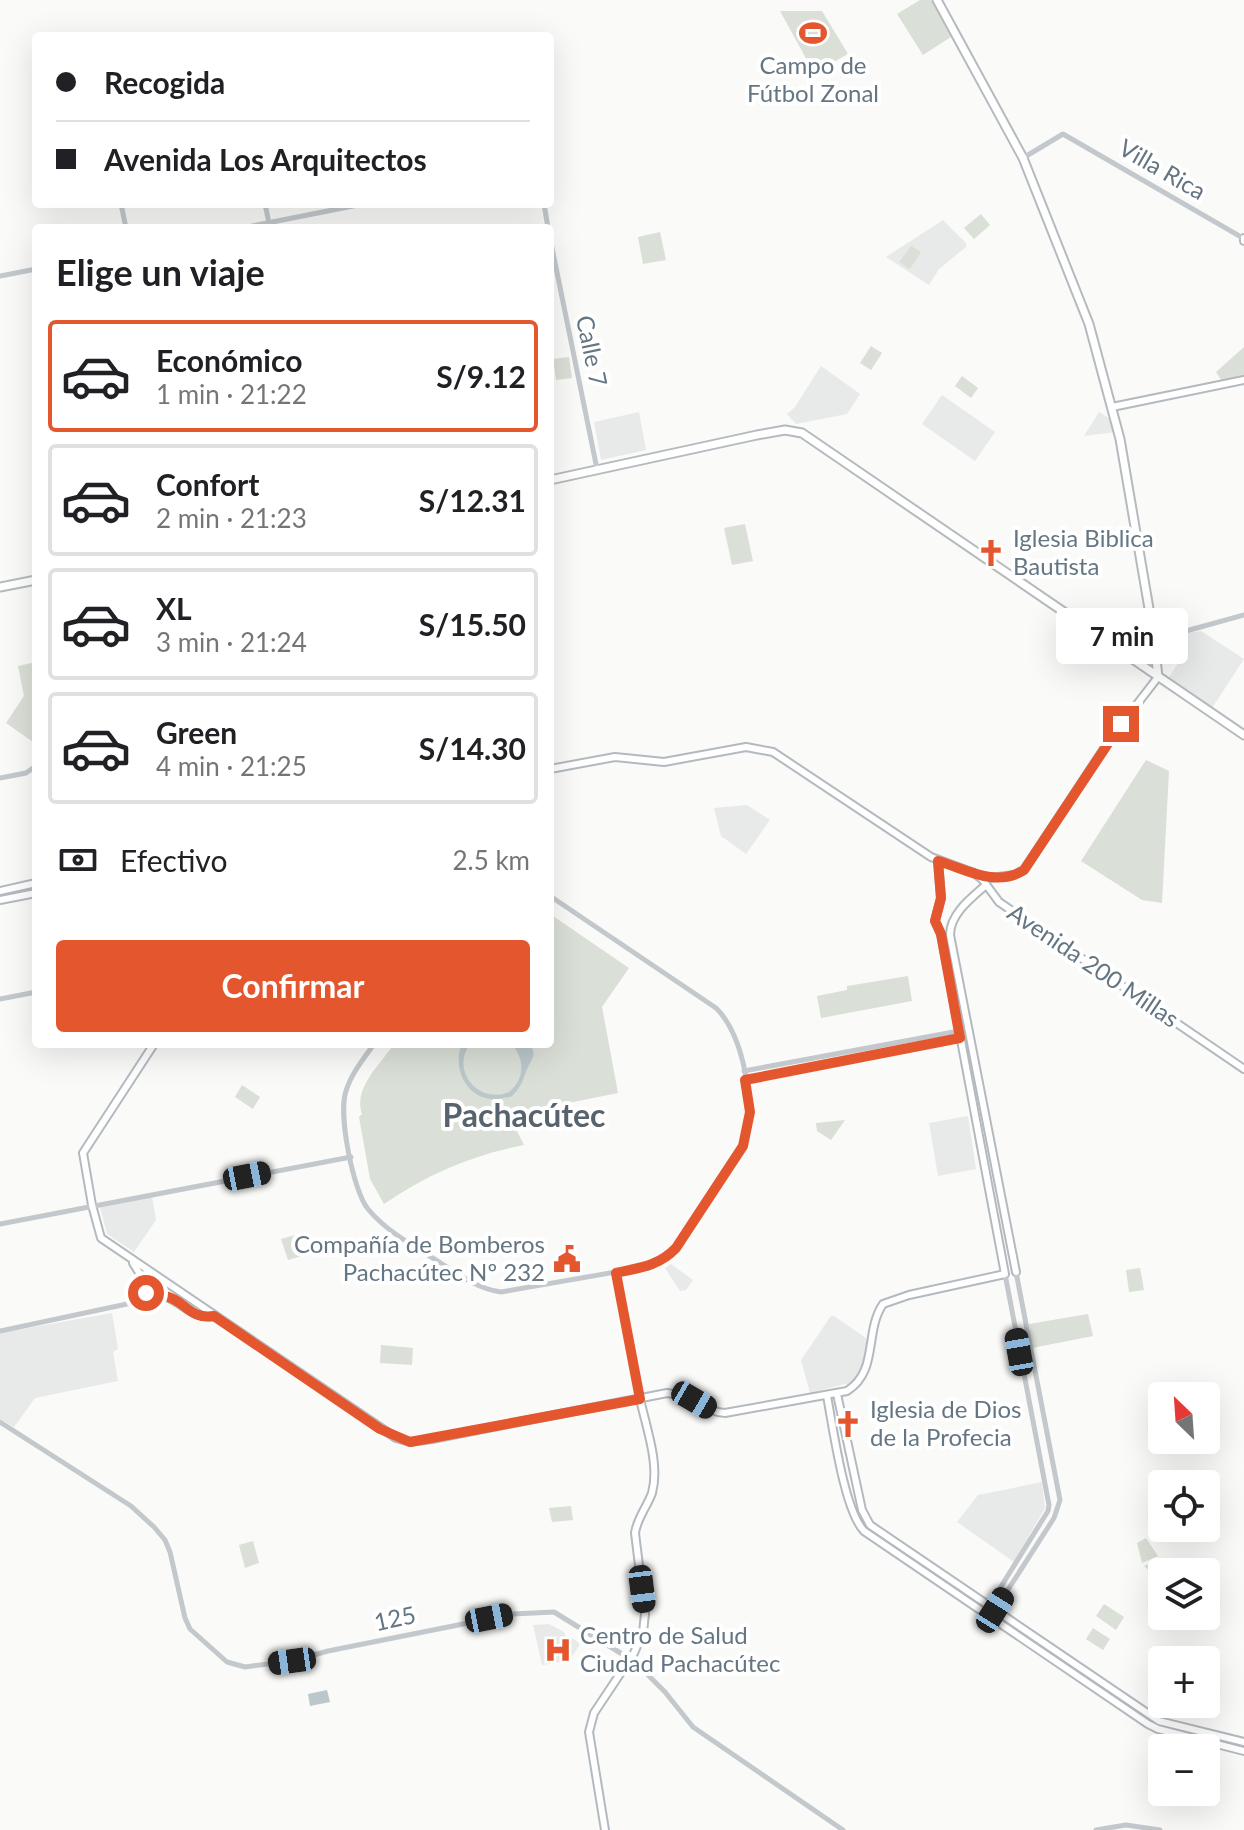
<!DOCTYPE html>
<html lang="es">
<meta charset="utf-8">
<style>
body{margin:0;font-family:Lato,sans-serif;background:#f2f2f2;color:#202124;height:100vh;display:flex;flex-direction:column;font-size:30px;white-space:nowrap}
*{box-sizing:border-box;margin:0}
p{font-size:26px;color:#757577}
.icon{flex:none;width:44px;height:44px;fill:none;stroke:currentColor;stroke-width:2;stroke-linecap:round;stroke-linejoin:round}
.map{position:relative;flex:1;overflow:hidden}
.drawer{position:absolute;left:32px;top:224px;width:522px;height:824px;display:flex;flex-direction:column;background:#fff;border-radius:8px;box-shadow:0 8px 32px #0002}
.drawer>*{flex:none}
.banner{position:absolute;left:32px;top:32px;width:522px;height:176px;border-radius:8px;box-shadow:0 8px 32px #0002;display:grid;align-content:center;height:176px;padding:0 24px;background:#fff}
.needle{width:52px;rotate:335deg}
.fabs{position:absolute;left:1148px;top:1382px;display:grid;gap:16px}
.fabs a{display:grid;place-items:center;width:72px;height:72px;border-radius:8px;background:#fff;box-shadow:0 8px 32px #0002;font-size:40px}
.end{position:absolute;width:36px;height:36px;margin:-18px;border:10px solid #e4572e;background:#fff;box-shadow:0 0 0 4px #fff}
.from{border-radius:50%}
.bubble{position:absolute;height:56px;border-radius:8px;background:#fff;box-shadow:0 8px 32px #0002;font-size:26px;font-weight:700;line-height:56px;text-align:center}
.car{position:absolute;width:24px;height:48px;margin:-24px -12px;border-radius:10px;box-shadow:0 0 6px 2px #0007;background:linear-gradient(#222 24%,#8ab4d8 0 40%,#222 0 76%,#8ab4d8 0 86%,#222 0)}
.banner b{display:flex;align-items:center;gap:28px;height:76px;font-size:30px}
.banner b+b{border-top:2px solid #e0e0e0}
.banner i{width:20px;height:20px;background:#202124}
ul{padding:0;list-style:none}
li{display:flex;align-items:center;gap:24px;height:112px;margin:0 16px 12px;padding:0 8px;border:4px solid #e0e0e0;border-radius:8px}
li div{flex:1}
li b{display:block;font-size:30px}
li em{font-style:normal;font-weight:700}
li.current{border-color:#e4572e}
li>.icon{width:72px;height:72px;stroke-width:1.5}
h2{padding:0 24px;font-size:36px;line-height:96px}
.pay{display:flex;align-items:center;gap:20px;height:88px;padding:0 24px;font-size:30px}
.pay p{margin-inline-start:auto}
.button{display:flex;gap:16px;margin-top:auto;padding:16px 24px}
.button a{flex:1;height:92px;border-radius:8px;background:#e4572e;color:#fff;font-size:32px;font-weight:700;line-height:92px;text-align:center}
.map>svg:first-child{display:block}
.built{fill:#e8e9e9}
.green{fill:#dadfd7}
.water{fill:#bbc7cb}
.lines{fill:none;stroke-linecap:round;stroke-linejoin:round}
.secondary-casing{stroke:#b3babf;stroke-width:10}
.primary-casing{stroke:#b5babe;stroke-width:11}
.tertiary{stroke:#c3c8cc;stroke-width:5}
.secondary{stroke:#fff;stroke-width:6}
.primary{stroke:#fff;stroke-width:7}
.route{stroke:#e4572e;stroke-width:10}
.labels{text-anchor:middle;stroke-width:8;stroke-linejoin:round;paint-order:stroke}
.poi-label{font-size:24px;fill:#657683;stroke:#fff;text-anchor:start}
.street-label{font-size:24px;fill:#657683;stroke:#fff}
.district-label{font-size:32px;font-weight:bold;fill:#57646e;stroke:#fff}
</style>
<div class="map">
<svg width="1244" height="1830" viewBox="0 0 1244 1830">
<rect width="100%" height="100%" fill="#fafaf8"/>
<g class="built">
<path d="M943,220L966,243V247L939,269L929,285L886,257Z"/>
<path d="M821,366L860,394L847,414L796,424L787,414L795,407Z"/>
<path d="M942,395L995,432L975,461L922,424Z"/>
<path d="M639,412L646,450L601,460L594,422Z"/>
<path d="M1099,412L1112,420L1115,432L1084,436Z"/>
<path d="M1201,631L1244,659L1212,708L1168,679L1177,665L1173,635Z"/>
<path d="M747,805L770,820L746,854L721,836L714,808Z"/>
<path d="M968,1116L976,1169L938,1176L929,1123Z"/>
<path d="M152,1197L156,1220L134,1252L107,1234L100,1207Z"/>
<path d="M671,1264L693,1280L686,1290L680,1291L665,1268Z"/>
<path d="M112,1313L118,1349L113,1352L118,1381L35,1398L14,1427L0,1419V1333Z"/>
<path d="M831,1316H834L866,1338L865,1369L852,1386L845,1384L810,1393L801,1360Z"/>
<path d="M1042,1482L1045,1508L1014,1562L957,1522L978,1495Z"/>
<path d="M549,1624L564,1632L566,1638L571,1637L580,1644L569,1661L542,1665L533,1625Z"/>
</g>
<g class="green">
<path d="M920,0H931L951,37L923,55L897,14Z"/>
<path d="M780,11H822L848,54L814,73Z"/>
<path d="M981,214L990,225L974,239L964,228Z"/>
<path d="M660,232L666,260L643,264L638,237Z"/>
<path d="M911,246L921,252L910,269L899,262Z"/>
<path d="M871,346L882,353L871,370L860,363Z"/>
<path d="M1244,347V376L1221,380L1216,372Z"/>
<path d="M569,357L572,378L556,380L553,359Z"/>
<path d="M962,376L978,388L971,398L955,386Z"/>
<path d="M745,524L753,561L732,565L724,528Z"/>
<path d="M36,662V744L6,723L24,696L18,666Z"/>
<path d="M1146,760L1169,771L1162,903L1142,900L1081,861Z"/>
<path d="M550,914L629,968L602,1007L618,1093L509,1115L524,1145C472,1155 428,1174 384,1204L370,1179L359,1117L362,1114C353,1088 380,1065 394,1044H550Z"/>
<path d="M908,976L912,1001L821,1018L817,996L847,990V986Z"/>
<path d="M242,1085L260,1097L253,1109L235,1097Z"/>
<path d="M845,1120L831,1140L817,1131L816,1123Z"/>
<path d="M295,1235L302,1256L288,1260L281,1239Z"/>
<path d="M1140,1268L1144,1290L1129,1292L1126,1270Z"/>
<path d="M1088,1314L1093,1336L1032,1348L1029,1324Z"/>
<path d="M381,1345L413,1348L412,1365L380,1363Z"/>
<path d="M571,1506L573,1520L552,1522L549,1508Z"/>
<path d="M1146,1538L1158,1556L1142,1563L1137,1543Z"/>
<path d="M253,1541L259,1563L245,1568L239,1545Z"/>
<path d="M1161,1558L1170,1572H1162V1582L1144,1566Z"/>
<path d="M1104,1604L1124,1617L1116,1630L1096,1616Z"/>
<path d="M1093,1628L1110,1639L1103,1650L1086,1639Z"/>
</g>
<g class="water">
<path d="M462,1044H470C450,1071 479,1105 509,1092C525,1079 525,1060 512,1044L530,1045C537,1055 532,1058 528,1067C523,1078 522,1086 514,1094C510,1099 508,1096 503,1098C472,1106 450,1072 462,1044Z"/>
<path d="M327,1690L330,1702L310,1706L308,1694Z"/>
</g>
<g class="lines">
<g class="secondary-casing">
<g id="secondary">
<path d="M1244,238V241"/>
<path d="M1112,407L1244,380"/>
<path d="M550,769L615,757L664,762L746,747L773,752L931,857L974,873L982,879L999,902L1244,1069"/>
<path d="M982,879L1014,875L1024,870L1111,738L1158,677"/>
<path d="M986,885C971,898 950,914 950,935L1016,1272"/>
<path d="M0,891L36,883"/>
<path d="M0,900L36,893"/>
<path d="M154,1044L83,1153L92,1205L101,1238L396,1438L410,1442L432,1439L667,1393C689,1395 704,1412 725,1413L847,1391C879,1371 864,1332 883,1304L909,1295L1005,1274L941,934L935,921L941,898L938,861"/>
<path d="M133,1263L143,1279L144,1291C153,1299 159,1294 169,1298C186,1306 194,1319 213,1316"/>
<path d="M837,1394L862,1510L870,1525L1159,1721L1244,1742"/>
<path d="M827,1396C833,1427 844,1510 864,1531L1148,1724L1158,1729L1244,1751"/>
<path d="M605,1830L589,1732L594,1713L634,1653L643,1632L645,1614L635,1533C637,1518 647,1507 652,1493C660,1464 646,1427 640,1399"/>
</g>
</g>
<g class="primary-casing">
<g id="primary">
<path d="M937,0L1023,158L1089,324L1120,439L1153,632L1158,677"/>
<path d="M550,480L757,435L785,430L802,433L1244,735"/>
<path d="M0,587L36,580"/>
</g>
</g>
<g class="tertiary">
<path d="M1023,158L1063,134L1243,238"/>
<path d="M121,204L126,228"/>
<path d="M265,204L270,228"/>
<path d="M544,204L548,228"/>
<path d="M242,228L363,204"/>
<path d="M550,238L597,469"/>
<path d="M0,276L36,269"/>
<path d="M1153,632L1186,631L1244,615"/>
<path d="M0,778L26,773L36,766"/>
<path d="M0,999L36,992"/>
<path d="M374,1044C364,1058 351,1074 346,1091C338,1114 353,1191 368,1209C385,1230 413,1246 436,1260C456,1273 477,1289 501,1292L650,1266L667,1257L676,1248L743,1146C756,1108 745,1036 716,1008L550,896"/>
<path d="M744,1071L959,1031"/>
<path d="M745,1080L960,1038"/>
<path d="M0,1224L351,1157"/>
<path d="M616,1273L640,1399"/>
<path d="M0,1331L155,1298"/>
<path d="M0,1422L131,1506L154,1527L165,1540L170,1552L185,1618L190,1629L227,1662L245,1667L292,1661L328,1651L513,1614L554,1612L635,1662L665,1692L693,1727L843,1830"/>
<path d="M989,1606L1048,1511L1049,1505L1005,1274"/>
<path d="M995,1610L1054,1518L1060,1500L1016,1272"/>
<path d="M1096,1830L1126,1825L1160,1830"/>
</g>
<use href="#secondary" class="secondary"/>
<use href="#primary" class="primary"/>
</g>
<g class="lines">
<path class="route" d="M146,1293C154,1299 156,1295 165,1296C185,1300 189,1320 214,1316L380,1429L410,1442L640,1399L616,1273C639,1268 659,1266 676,1248L743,1146L750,1112L745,1080L960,1038L941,934L935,921L941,898L938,861C966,869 995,888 1024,870L1121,724"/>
</g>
<defs>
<g id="stadium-bare" transform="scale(2.16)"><path d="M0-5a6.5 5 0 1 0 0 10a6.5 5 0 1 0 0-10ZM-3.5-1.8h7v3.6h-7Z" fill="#e4572e" stroke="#fff" stroke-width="2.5" paint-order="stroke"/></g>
<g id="church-bare" transform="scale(2.16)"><path d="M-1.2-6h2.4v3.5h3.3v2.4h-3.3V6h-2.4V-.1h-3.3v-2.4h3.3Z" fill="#e4572e" stroke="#fff" stroke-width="2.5" paint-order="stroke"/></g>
<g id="civic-bare" transform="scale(2.16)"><path d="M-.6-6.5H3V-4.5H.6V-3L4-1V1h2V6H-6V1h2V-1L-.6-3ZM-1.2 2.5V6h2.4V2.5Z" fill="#e4572e" stroke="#fff" stroke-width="2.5" paint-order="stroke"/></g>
<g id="hospital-bare" transform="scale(2.16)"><path d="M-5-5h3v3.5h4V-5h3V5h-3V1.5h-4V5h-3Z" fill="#e4572e" stroke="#fff" stroke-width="2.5" paint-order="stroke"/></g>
</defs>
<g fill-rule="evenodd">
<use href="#stadium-bare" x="813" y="33"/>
<use href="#church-bare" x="991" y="553"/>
<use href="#civic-bare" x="567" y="1259"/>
<use href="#church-bare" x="848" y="1424"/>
<use href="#hospital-bare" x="558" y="1650"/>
</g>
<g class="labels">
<g class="poi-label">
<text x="813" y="74" text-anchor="middle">Campo de<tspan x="813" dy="28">Fútbol Zonal</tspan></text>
<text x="1013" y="547">Iglesia Biblica<tspan x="1013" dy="28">Bautista</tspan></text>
<text x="545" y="1253" text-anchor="end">Compañía de Bomberos<tspan x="545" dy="28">Pachacútec Nº 232</tspan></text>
<text x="870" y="1418">Iglesia de Dios<tspan x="870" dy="28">de la Profecia</tspan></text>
<text x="580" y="1644">Centro de Salud<tspan x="580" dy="28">Ciudad Pachacútec</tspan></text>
</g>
<g class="street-label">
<text transform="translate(1162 170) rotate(30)" y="8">Villa Rica</text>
<text transform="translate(591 351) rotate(78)" y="8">Calle 7</text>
<text transform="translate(1093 966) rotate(34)" y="8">Avenida 200 Millas</text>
<text transform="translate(395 1619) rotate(-12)" y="8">125</text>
</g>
<g class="district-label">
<text x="524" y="1127">Pachacútec</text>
</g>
</g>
</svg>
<div class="fabs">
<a><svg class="needle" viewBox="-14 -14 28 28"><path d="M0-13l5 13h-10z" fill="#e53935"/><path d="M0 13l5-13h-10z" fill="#757577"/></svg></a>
<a><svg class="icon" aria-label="locate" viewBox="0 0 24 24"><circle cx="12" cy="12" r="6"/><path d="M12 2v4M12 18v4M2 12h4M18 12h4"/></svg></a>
<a><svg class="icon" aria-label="layers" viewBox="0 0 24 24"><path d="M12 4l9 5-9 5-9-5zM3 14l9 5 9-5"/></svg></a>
<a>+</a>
<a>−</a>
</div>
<i class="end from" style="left:146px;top:1293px"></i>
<i class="end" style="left:1121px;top:724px"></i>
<div class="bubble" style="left:1056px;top:608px;width:132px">7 min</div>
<i class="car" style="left:247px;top:1176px;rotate:79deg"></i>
<i class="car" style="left:1019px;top:1352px;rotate:350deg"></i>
<i class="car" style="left:694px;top:1400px;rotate:120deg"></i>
<i class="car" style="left:642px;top:1589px;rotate:173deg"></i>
<i class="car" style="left:995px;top:1610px;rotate:32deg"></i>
<i class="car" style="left:489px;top:1618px;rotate:79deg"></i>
<i class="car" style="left:292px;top:1661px;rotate:262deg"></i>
<div class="banner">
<b><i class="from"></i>Recogida</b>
<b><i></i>Avenida Los Arquitectos</b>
</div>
<section class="drawer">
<h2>Elige un viaje</h2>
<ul>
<li class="current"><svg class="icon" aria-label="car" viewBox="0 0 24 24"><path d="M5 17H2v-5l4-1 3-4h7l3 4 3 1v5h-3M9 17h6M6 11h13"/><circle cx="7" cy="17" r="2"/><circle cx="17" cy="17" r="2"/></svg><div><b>Económico</b><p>1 min · 21:22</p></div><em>S/9.12</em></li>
<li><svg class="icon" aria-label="car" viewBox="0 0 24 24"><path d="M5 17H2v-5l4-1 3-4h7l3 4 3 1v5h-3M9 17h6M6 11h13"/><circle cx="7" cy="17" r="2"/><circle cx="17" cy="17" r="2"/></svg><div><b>Confort</b><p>2 min · 21:23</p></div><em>S/12.31</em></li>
<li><svg class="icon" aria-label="car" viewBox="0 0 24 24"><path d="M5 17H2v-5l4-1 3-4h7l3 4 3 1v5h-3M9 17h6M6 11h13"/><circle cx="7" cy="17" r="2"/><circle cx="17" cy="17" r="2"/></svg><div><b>XL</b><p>3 min · 21:24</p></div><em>S/15.50</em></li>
<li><svg class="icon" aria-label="car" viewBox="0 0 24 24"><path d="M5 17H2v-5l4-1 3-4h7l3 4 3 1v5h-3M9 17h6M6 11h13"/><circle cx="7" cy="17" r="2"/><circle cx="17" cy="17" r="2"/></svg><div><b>Green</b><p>4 min · 21:25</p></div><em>S/14.30</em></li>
</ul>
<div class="pay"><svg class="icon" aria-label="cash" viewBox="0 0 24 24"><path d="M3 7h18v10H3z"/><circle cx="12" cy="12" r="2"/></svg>Efectivo<p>2.5 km</p></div>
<div class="button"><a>Confirmar</a></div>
</section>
</div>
